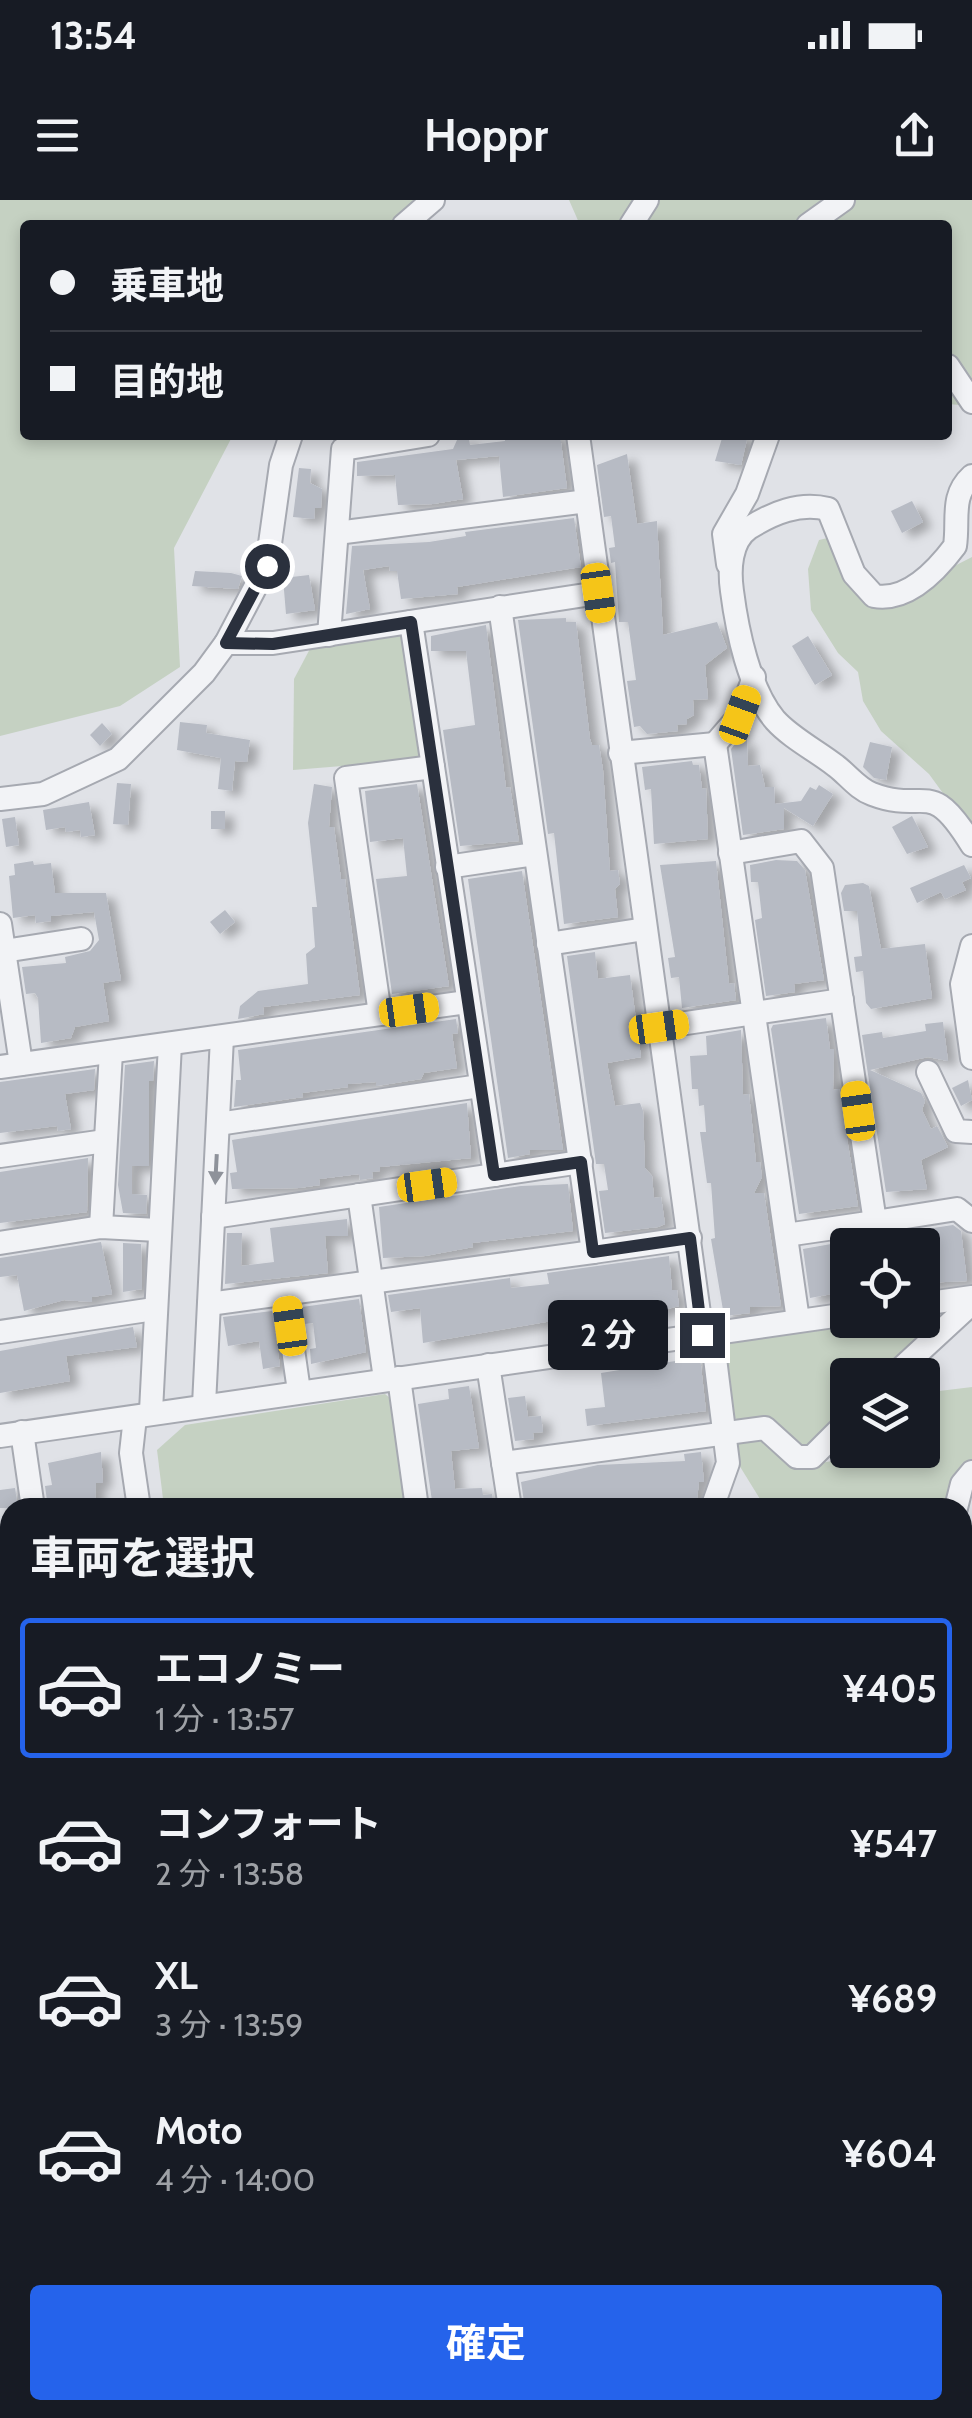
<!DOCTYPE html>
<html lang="ja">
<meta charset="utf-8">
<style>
body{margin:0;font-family:Cabin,"Noto Sans JP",sans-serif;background:#242831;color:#f1f3f6;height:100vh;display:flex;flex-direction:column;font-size:38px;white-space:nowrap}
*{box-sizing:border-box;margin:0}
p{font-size:32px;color:#9ea1a6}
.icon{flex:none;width:55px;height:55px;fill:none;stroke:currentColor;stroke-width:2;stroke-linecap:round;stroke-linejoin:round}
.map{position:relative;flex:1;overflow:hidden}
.sheet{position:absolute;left:0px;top:1298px;width:972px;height:922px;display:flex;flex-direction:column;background:#171b24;border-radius:30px 30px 0 0;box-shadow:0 5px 15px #0003}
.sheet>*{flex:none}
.hud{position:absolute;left:20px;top:20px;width:932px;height:220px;border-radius:10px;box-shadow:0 5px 15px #0003;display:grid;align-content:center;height:220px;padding:0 30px;background:#171b24}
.buttons{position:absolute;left:830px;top:1028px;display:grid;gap:20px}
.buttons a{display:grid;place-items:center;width:110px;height:110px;border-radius:10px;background:#171b24;box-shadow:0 5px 15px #0003;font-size:50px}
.end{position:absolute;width:45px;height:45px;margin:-22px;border:12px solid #2a303d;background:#fff;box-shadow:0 0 0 5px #fff}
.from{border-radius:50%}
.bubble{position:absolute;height:70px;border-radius:10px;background:#171b24;box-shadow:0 5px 15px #0003;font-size:32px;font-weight:700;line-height:70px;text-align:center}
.car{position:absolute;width:30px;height:60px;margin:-30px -15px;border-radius:12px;box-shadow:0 0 8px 2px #0007;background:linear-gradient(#f5c518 24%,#345 0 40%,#f5c518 0 76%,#345 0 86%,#f5c518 0)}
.hud b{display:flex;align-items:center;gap:35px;height:95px;font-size:38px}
.hud b+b{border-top:2px solid #363941}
.hud i{width:25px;height:25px;background:#f1f3f6}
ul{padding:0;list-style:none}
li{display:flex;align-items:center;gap:30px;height:140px;margin:0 20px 15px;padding:0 10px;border:5px solid transparent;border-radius:10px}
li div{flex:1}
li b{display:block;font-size:38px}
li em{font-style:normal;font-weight:700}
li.selected{border-color:#2563eb}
li>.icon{width:90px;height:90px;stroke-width:1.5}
h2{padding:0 30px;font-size:45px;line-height:120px}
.action{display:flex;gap:20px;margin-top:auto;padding:20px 30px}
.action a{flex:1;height:115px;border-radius:10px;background:#2563eb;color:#fff;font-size:40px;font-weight:700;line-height:115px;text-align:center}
.status{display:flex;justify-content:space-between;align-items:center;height:70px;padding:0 50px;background:#171b24;direction:ltr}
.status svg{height:28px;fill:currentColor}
header{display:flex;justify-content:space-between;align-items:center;height:130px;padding:0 30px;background:#171b24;font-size:45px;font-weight:700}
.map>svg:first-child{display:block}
.green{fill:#c5d1c2}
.building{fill:#b7bbc4;filter:url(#shadow)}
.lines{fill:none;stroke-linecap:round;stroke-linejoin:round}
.minor-casing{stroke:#a6a9b1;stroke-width:26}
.minor{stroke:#f2f3f6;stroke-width:22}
.oneway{fill:#8e929a}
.route{stroke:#2a303d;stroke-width:12}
</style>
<div class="status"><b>13:54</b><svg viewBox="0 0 49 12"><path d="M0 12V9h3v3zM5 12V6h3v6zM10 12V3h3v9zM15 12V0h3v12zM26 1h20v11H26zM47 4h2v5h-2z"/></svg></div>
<header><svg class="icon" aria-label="menu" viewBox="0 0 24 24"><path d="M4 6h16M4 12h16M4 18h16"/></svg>Hoppr<svg class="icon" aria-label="share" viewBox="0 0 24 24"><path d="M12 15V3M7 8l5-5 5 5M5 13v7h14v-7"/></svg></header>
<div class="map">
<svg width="972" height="2218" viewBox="0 0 972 2218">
<defs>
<filter id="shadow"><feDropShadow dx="9" dy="5.5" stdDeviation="5" flood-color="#0004"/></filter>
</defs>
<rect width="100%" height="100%" fill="#e0e2e7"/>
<g class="green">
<path d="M0,0H421L400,25H25V235H233L174,348L180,467L120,506L0,536Z"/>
<path d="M569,0H972V206L948,204V25H580Z"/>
<path d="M832,337L880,404L972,357V633L929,574L881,531L863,501L858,472L838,453L811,410L808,369L819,340Z"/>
<path d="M397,434L406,438L423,552L416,560L293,570L294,479L312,445Z"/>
<path d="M932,1111L939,1123L886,1175H848L847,1213L809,1251L730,1216L721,1151L729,1139L869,1120H922L923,1113Z"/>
<path d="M972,1187V1261L959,1277L948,1307H765L739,1265L736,1244L743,1236L763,1235L814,1264L832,1261L848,1250H922L923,1193Z"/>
<path d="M385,1194L395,1202L411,1307H164L157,1250L185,1225Z"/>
<path d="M972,1435V1594L963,1592V1465Z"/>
<path d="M295,2210H350L357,2218H300Z"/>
</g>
<g class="building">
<path d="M504,235H560L567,288L503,297L499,256L456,260L463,299L433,304L398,305L395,275L357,276V262L453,249L457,240L469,239L470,245L505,241Z"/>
<path d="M723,235H748L741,265L715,261Z"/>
<path d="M627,254L637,324L657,321L663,435L717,422L727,448L705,465L708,499L693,500L694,515L687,519V524L677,525L678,531L647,534L640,526L634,527L627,481L636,480L628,422H619L615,362L611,363L609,348L615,347L611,316L604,317L597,265Z"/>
<path d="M299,268L311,269L310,283L322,289L321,308H315L314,319L293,317Z"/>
<path d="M912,301L923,322L902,333L891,311Z"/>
<path d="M574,318L581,367L457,387L458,394L401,399L397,371H390L389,366L363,370L370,409L346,414L352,346L429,342L466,336L465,332Z"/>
<path d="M195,371L231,373L242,376L238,389L192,386Z"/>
<path d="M309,375L315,410L286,414L283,378Z"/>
<path d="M566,418V422H576L590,539L592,545H599L603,570L610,671L618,670L620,684L615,689L618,717L564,724L554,633L548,634L518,420Z"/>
<path d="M486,425L506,588L510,587L519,641L460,646L443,530L475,525L466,451H431V436Z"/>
<path d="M808,436L832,475L815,485L792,446Z"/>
<path d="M180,522L207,525L206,533L250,540L247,562L235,561L232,591L218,589L221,558L177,550Z"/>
<path d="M102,523L112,534L100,546L90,535Z"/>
<path d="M738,540H747L748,566L760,565L765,587H774L775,604L801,601L810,587L816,590L819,585L833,594L813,626L784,608V629L743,635L731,549Z"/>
<path d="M870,542L892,547L886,580L874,578L863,567Z"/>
<path d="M692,561L693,565H699L702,589L706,588L708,639L654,644L651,589L645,590L642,567Z"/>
<path d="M117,583L131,584L128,625L113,624Z"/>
<path d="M314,584L332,587L329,627H334L341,679H345L360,795L263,807L264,814L238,819L240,806L258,791L308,784L306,754L315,747L312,707H317L308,623Z"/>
<path d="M417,584L449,786L392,794L376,679L407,676L403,638L370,642L365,591Z"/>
<path d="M89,602L95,635L81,637L80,630L66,632L65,627L46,630L43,610Z"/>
<rect x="211" y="611" width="14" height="18"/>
<path d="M912,616L928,647L907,654L892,627Z"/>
<path d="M15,617L19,645L6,647L2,619Z"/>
<path d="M776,660L797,661L805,670L824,780L794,784L795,792L766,796L755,720L762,718L758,682H751L750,665Z"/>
<path d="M33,661L34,665L51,663L55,693H106L121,780L103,783L109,821L75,827L71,838L41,843L38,798L35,793L26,794L22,767L66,763L65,757L90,751L99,740L94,712L51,716V721L36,723L35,715L13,718L9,676L15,675L14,664Z"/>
<path d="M716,661L729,784L734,783L736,800L682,808L679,777L671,778L668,758L675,757L660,665Z"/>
<path d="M964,665L971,678L962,682L966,690L945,699L941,692L917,703L910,688Z"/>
<path d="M522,671L563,950H529L530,954L508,958L468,679Z"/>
<path d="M863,683L869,686L881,749L925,744L932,798L871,809L866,803L863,771L856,772L854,757L862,756L857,711H844L841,693L845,685Z"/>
<path d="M225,710L235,722L220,734L210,722Z"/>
<path d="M595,752L598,779L630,775L641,857L607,863L615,906L640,903L643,911L645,968L652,976L654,998L661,997L665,1024L658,1027L605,1033L599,991L608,990L604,964H596L567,756Z"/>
<path d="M826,818L830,849H834L833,890L839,889L858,1006L799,1014L771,829L773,825Z"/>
<path d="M456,819L458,833L452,834L457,868L424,873L421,879L376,886V882L348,884V887L302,893L303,897L234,907L236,880H241L238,850Z"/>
<path d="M943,822L948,861L928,857L870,870L921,893L925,901L922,910L931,929L937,926L948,947L921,960L927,989L886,992L862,835L882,832L883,838L926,831L925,824Z"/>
<path d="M741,830L743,895L749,894L756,962H760L762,977L754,993H764L781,1106L750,1107V1113L724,1116L711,1039L715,1038L711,983H707L700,932H706L704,905L699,906L698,889H692L690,856L707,855L706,836Z"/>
<path d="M154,861L153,881H149V966H132V994L147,995L146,1014L123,1013L118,985L125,865Z"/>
<path d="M95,869L94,890L65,894L71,929L58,931L57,926L0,933V882Z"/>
<path d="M968,880L972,900L961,906L952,888Z"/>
<path d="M467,903L471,958L380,967V971L372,972L373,978L360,980L359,974L319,979L320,985L299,988L232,989L230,973L237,972L232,940Z"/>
<path d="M88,958L87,1012L0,1023V972Z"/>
<path d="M568,984L573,1031L472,1043L473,1047L425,1056L383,1058L379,1007L521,986Z"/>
<path d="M347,1019L348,1036H325L328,1073L225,1084L227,1033H242L241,1066L274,1062L270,1028Z"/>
<path d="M953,1025L961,1031L967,1081L922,1083V1045H874V1037Z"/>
<path d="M848,1041V1091L810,1098L803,1049Z"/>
<path d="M101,1042L112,1094L92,1097V1102L64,1100L24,1111L17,1075L0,1077V1058Z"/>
<path d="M123,1043L141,1044L142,1089L123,1092Z"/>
<path d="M669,1056L672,1090H677L679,1106L660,1111L546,1122L423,1143L420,1108L391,1112L388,1095L510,1078L511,1088L549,1084L547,1073Z"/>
<path d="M359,1099L366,1152L311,1164L310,1149L316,1148L313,1123L304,1124L302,1107Z"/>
<path d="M272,1111L280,1166L263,1169L259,1141L228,1146L223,1117Z"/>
<path d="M133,1127L137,1147L66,1156L70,1181L0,1193V1151Z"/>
<path d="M700,1157L706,1211L587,1226L585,1209L605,1207L601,1173Z"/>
<path d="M469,1186L479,1248L451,1251L455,1289L482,1288L483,1295L492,1294L494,1308H433L418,1204L449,1199L448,1189Z"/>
<path d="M525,1196L528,1217L541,1216L543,1232L533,1233L534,1239L515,1241L508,1198Z"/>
<path d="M101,1252L103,1283H96L95,1308H48L45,1286L52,1285L48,1263Z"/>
<path d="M701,1252L704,1282H699L696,1308H525L521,1282L598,1265L685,1261L684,1254Z"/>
<path d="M15,1288L18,1308H0V1290Z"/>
</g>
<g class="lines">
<g class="minor-casing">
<g id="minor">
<path d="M404,25L433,0"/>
<path d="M631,25L647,0"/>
<path d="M808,25L843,0"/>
<path d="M948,166L972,202"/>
<path d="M578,235L702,1135"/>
<path d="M972,276C950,296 959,319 955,346C937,370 907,402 874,396L854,374L828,309C799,302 773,313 749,328C730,341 729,370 732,391C737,430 749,489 775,520C791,538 817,551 836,566C848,575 858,589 872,594C927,615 929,575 972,645"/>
<path d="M337,333L587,301"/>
<path d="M728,364L724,334L747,294L768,235"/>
<path d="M500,407L593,1052L690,1038"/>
<path d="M411,422L495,975"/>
<path d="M329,435L343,249L428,235"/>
<path d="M226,443H273L598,393"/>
<path d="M715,544L740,515L754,477"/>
<path d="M620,553L715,544L798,1120"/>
<path d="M0,599L43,594L118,559L204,473L226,443L267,365L281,265L291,235"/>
<path d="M730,653L801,641L822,668L875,1022L957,1009L972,1021"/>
<path d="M447,667L535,654"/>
<path d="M0,724L21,864"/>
<path d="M548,744L645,729"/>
<path d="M972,746L962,784L972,858"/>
<path d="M4,751L81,739"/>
<path d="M380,814L346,578L433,567"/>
<path d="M659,827L842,800"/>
<path d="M0,867L467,802"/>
<path d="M928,872L956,931L972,932"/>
<path d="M218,924L480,886"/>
<path d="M0,956L105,941"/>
<path d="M359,995L385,1179"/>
<path d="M213,1017L581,962"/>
<path d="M101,1027L111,852"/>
<path d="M786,1035L875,1022"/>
<path d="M0,1043L101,1027L158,1030"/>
<path d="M285,1094L299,1191"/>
<path d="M209,1104L593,1052"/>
<path d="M922,1104L972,1097"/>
<path d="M0,1132L154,1109"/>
<path d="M712,1134L728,1263L712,1308"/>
<path d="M488,1165L510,1308"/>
<path d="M894,1175L972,1103"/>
<path d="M399,1178L417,1308"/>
<path d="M204,1205L222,837"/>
<path d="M151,1211L170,844"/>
<path d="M135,1217L131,1253L139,1308"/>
<path d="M22,1232L33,1308"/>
<path d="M0,1236L848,1114"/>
<path d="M503,1263L765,1228L797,1257H812L848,1221"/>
<path d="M956,1308L962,1284L972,1272"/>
<path d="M0,1337L10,1335"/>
<path d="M0,1537L10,1535"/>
<path d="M0,1622L10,1621"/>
<path d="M962,1673L972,1703"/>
<path d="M0,1704L10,1703"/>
<path d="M962,1749L972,1743"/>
<path d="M0,1791L10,1789"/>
<path d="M962,1855L972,1921"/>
<path d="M0,1876L10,1875"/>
<path d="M0,1966L10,1965"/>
<path d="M0,2055L10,2054"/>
<path d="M0,2155L10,2153"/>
<path d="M962,2194L972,2197"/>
<path d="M163,2210L164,2218"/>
<path d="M268,2210L269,2218"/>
<path d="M922,2218L927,2210"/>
</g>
</g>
<use href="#minor" class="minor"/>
</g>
<defs><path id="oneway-solid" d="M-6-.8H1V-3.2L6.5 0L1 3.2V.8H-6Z" transform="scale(2.5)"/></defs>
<use class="oneway" href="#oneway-solid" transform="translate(216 969) rotate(93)"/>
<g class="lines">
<path class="route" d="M267,366L226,443L273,444L411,422L494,975L581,962L593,1052L690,1038L702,1135"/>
</g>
</svg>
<div class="buttons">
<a><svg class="icon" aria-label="locate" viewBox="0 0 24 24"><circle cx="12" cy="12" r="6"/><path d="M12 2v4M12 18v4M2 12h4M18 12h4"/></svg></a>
<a><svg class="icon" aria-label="layers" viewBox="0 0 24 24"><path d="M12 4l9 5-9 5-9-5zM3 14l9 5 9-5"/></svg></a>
</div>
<i class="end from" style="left:267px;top:366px"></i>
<i class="end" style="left:702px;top:1135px"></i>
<div class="bubble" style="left:548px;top:1100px;width:120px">2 分</div>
<i class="car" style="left:598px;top:393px;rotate:172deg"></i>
<i class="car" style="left:740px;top:515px;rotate:20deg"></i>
<i class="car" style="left:409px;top:810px;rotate:82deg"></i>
<i class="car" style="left:659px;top:827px;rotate:82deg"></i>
<i class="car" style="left:858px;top:911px;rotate:352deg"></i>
<i class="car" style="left:427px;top:985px;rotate:82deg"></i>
<i class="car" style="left:290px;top:1126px;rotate:352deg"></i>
<div class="hud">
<b><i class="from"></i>乗車地</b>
<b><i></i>目的地</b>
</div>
<section class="sheet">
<h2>車両を選択</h2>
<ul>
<li class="selected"><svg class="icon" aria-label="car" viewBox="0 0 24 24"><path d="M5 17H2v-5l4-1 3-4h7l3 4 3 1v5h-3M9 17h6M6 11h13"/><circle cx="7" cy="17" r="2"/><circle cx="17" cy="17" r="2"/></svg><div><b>エコノミー</b><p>1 分 · 13:57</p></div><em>¥405</em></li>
<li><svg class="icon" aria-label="car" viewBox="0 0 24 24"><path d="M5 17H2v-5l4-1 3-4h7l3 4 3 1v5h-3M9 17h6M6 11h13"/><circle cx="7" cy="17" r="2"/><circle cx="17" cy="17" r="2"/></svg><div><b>コンフォート</b><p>2 分 · 13:58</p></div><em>¥547</em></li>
<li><svg class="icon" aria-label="car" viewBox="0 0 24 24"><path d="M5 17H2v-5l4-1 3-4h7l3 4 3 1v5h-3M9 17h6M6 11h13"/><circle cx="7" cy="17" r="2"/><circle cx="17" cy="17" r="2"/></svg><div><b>XL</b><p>3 分 · 13:59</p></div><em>¥689</em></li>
<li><svg class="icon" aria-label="car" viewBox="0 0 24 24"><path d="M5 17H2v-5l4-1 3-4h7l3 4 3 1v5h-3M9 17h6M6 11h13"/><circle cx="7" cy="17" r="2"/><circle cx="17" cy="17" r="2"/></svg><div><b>Moto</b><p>4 分 · 14:00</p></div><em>¥604</em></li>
</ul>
<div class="action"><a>確定</a></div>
</section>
</div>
